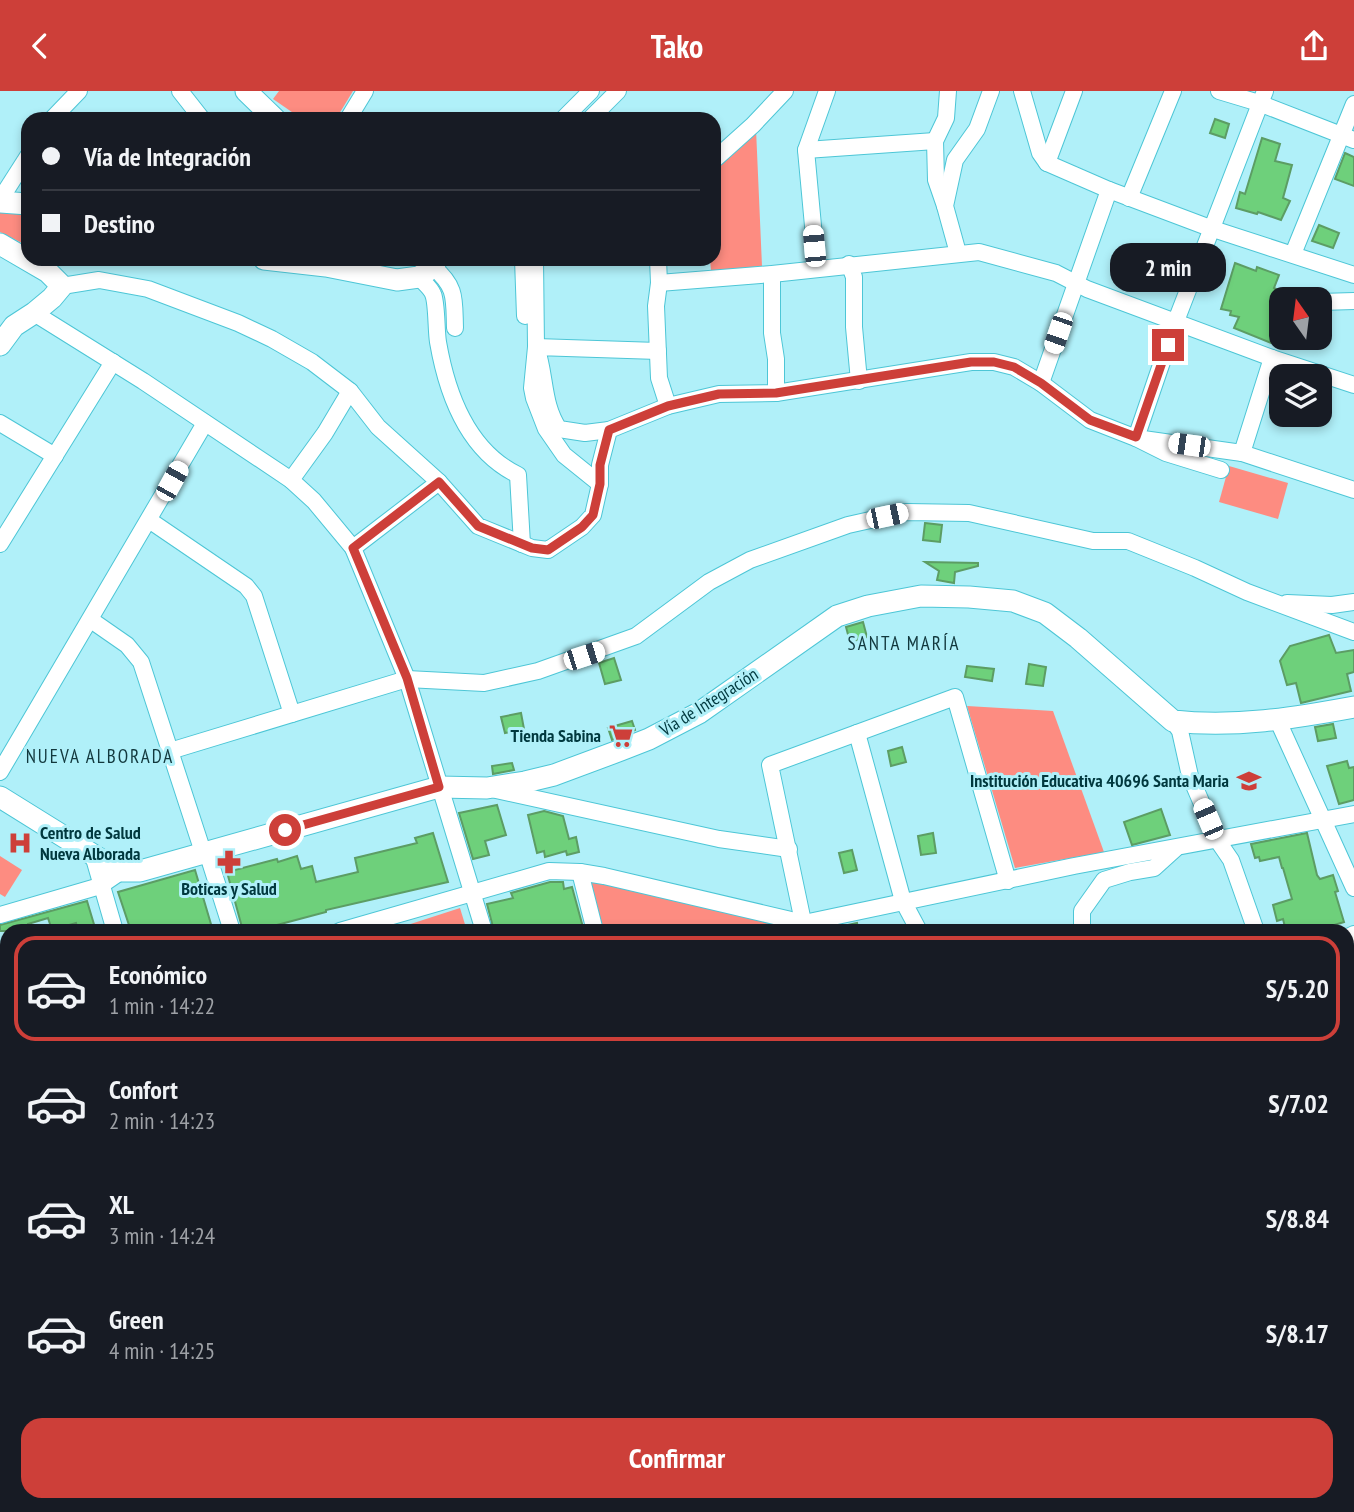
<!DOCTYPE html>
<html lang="es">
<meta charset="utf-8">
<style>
body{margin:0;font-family:"PT Sans Narrow",sans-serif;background:#242831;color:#f1f3f6;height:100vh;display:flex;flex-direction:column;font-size:26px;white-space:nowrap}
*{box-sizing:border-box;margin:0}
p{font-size:23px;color:#9ea1a6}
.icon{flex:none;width:38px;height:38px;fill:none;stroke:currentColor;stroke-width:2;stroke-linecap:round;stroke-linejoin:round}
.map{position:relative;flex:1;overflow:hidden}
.side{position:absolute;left:0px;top:833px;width:1354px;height:588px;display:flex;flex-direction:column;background:#171b24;border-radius:21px 21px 0 0;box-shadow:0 4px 10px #0003}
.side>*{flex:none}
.hud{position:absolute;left:21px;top:21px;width:700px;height:154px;border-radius:21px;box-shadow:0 4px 10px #0003;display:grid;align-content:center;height:154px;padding:0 21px;background:#171b24}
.needle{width:46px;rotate:346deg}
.tools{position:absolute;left:1269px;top:196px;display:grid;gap:14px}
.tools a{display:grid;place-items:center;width:63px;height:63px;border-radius:14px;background:#171b24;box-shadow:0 4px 10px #0003;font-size:35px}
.end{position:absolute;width:32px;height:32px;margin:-16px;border:9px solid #cd3f39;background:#fff;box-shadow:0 0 0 4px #fff}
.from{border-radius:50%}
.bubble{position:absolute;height:49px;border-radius:21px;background:#171b24;box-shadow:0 4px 10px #0003;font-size:23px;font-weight:700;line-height:49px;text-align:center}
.car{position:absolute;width:21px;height:42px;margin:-21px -10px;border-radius:9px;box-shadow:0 0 5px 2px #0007;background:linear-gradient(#fff 24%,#345 0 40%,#fff 0 76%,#345 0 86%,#fff 0)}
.hud b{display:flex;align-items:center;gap:24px;height:66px;font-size:26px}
.hud b+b{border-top:2px solid #363941}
.hud i{width:18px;height:18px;background:#f1f3f6}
ul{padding:12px 0 0;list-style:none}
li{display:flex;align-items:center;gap:21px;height:105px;margin:0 14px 10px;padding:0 7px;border:4px solid transparent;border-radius:21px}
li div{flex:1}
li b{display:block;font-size:26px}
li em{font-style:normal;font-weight:700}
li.current{border-color:#cd3f39}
li>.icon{width:63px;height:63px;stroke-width:1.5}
.primary-button{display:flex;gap:14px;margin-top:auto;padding:14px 21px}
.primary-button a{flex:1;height:80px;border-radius:21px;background:#cd3f39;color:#fff;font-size:28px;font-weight:700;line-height:80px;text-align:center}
header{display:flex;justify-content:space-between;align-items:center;height:91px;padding:0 21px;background:#cd3f39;color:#fff;font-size:32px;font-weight:700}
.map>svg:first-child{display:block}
.green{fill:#fd8c81}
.water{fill:#e690e6}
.building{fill:#6ed07b;stroke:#5c9d64;stroke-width:2}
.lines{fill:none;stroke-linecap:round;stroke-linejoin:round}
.minor-casing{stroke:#4dc6d6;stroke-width:18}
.major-casing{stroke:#4dc6d6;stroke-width:23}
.minor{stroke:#fff;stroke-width:16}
.major{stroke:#fff;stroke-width:21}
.route{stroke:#cd3f39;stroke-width:9}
.labels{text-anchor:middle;stroke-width:6;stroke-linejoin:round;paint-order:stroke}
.street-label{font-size:18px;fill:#00383e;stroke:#b0f0f9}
.poi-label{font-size:18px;font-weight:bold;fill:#00383e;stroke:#b0f0f9;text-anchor:end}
.neighbourhood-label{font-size:19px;letter-spacing:2px;fill:#12383d;stroke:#b0f0f9}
</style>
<header><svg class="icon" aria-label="back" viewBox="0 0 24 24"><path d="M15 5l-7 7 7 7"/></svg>Tako<svg class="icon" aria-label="share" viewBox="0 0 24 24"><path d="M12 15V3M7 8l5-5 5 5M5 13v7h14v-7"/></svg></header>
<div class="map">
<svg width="1354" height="1421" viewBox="0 0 1354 1421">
<rect width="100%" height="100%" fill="#b0f0f9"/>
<g class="green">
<path d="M279,0H353L336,28H302L273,8Z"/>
<path d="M756,38L762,175L711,180L710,168H714V80Z"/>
<path d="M0,121L28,122V155L0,141Z"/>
<path d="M1229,375L1288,392L1278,428L1219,411Z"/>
<path d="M967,615L1053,620L1104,761L1015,777Z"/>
<path d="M0,765L22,779L5,806L0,803Z"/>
<path d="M590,788L798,838V840H601Z"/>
<path d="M460,817L467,840H389Z"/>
</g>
<g class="water">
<path d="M1354,1163V1344L1348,1347V1166Z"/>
<path d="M563,1414H893L902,1421H557Z"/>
<path d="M1038,1414H1243L1229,1421H1035Z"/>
</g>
<g class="building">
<path d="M1215,28L1229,33L1225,47L1210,42Z"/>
<path d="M1262,47L1280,53L1275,70L1292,74L1283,107L1290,110L1281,129L1258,121L1257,123L1236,117L1240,101L1245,103Z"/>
<path d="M1345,62L1354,66V95L1335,88Z"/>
<path d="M1319,134L1339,142L1333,157L1312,150Z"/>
<path d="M1235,172L1256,180L1257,176L1279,184L1274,197L1280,200L1277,209L1281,211V226L1271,252L1234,237L1239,226L1230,224L1231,220L1221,218Z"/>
<path d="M925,432L942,434L940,451L923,449Z"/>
<path d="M925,471L978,472V475L955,481L954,492L937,489L939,480Z"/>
<path d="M863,531L867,546L850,551L846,536Z"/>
<path d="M1329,544L1336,562L1354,559V581L1347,583L1351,600L1301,612L1296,592L1287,594L1280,570L1290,555Z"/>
<path d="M614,567L621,589L605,593L599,572Z"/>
<path d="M1029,573L1046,576L1043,595L1026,593Z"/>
<path d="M967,575L994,578L992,590L965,586Z"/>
<path d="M521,622L524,638L505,642L501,626Z"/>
<path d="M632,630L635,639L612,649L608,637Z"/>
<path d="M1333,633L1336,647L1318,650L1315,636Z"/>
<path d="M902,656L906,671L891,675L888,660Z"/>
<path d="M1347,670L1349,677L1354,676V709L1339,713L1327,675Z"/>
<path d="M512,672L514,679L493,683L492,675Z"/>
<path d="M497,714L506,744L485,750L489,764L473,768L459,722Z"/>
<path d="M1161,718L1170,744L1132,754L1124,731Z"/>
<path d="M544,720L563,725L569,748L576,746L579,761L567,764L566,760L545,766L544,760L537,762L528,724Z"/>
<path d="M433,742L448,791L326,819V821L262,838L263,840H243L227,781L277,768L278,771L297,765L301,778L312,775L316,791L358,781L355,767L417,752L415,747Z"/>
<path d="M933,742L936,762L921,764L918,745Z"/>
<path d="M1307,742L1317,784L1320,788L1333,784L1338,800L1335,801L1344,831L1315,840H1286L1283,828L1277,830L1273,814L1292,808L1283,777H1282L1279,766L1260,770L1259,766L1255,767L1251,753Z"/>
<path d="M852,759L857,779L844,782L839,762Z"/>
<path d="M195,779L213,840H131L118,801Z"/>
<path d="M550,791H563L564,798L572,796L584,840H494L487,813L513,807L511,802Z"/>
<path d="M87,810L96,840H78L76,832L52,839L48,827L28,833L29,840H0V834Z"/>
<path d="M857,832L858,838L850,840H821Z"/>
</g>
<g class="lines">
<g class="minor-casing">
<g id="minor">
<path d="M180,0L202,28"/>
<path d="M1022,0L1040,62L1047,72L1109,99L1210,137L1354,184"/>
<path d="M1219,0L1259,12L1354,49"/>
<path d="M52,28L79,0"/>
<path d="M348,28L365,0"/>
<path d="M563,28L591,0"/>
<path d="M590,28L618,0"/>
<path d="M806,59L935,50"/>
<path d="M714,69L753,34L785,0"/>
<path d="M1047,72L1074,0"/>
<path d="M1129,107L1173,0"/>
<path d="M0,109L28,65"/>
<path d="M945,115L936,89L935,50L946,27L948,0"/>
<path d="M958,162L945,115L955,69L977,38L991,0"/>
<path d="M1293,163L1354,13"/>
<path d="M523,168L525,225"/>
<path d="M535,168L536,256L532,297L534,307L546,338L564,364L600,393"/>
<path d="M658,168L659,192L656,215L659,287L668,315"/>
<path d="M849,173L854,186V236L859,290"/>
<path d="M433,176C457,196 454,208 455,237"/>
<path d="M817,178L806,59L827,0"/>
<path d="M772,183V242L776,268V302"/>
<path d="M419,186C423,191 431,197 433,203C437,212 436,239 438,251C447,303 468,360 518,384L522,453"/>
<path d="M659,192L772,183L979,161L1056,182L1087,198L1272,267L1354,294"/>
<path d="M62,195L99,189L148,198L238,232L272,248L312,271L350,300L378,336L439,391L478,435L532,457L548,459L582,436L593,424L600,393V374L609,339L668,315L719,303L776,302L971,271H994L1014,276L1041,292L1090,329L1136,347L1242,362L1354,399"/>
<path d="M1320,211L1354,210"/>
<path d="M34,222L143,290L291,389L314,410L353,457L407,588L484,840"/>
<path d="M1041,292L1109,99"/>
<path d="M0,332L55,365"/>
<path d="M609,339L585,342L559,338C542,313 546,284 536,256L658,260"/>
<path d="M1242,362L1272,267"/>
<path d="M1221,379L1166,362L1136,347L1176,230L1265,0"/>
<path d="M291,389L325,342L350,300"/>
<path d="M149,429L246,495L254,505L292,623"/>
<path d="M0,453L113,271"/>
<path d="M353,457L439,391"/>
<path d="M1287,512L1332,514L1354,511"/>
<path d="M91,529L127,554L141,571L201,755L207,761L232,840"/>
<path d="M1173,630L1180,640L1190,685L1218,750L1231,769L1256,840"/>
<path d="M1278,630L1354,797"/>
<path d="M857,642L903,810L919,840"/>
<path d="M170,660L407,588L484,592L538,580L636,545L709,491L750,469L848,434L906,421L969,422L1093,450H1128L1195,477L1247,501L1354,541"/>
<path d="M0,681L205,332"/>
<path d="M496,699L719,748L789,758"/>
<path d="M93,764L115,840"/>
<path d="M580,781L595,840"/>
<path d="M0,824L100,795L122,780"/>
<path d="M340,840L549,780L580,781L604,785L804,832L1074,775L1354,723"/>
<path d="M805,840L770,674L955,606L1008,790"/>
<path d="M1082,840V820L1104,789L1130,781L1154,777L1175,758"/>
<path d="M1348,846L1354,843"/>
<path d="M0,936L7,934"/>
<path d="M1348,957L1354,955"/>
<path d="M0,1053L7,1051"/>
<path d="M0,1075L7,1079"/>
<path d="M77,1414L79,1421"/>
<path d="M268,1414L270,1421"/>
<path d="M334,1421L340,1414"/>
</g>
</g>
<g class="major-casing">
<g id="major">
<path d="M246,0L275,28"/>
<path d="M0,111L28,113"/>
<path d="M0,153L48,181L62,195L52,207L34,222L14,235L0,254"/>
<path d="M264,168L326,175L397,189L419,186L433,176L437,168"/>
<path d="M0,706L111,775L122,780H140L439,696L487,697L525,691L554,684L621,659L649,648L699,622L837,525L868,515L921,505L969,506L1013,510L1045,522L1078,547L1173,630C1235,637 1294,627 1354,616"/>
</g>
</g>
<use href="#minor" class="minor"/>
<use href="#major" class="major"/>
</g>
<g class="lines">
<path class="route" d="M285,739L439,696L407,587L353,457L439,391L478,435L532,457L548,459L582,436L593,424L600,393V374L609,339L668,315L719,303L776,302L971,271H994L1014,276L1041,292L1090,329L1136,346L1168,254"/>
</g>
<defs>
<g id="supermarket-bare" transform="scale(1.89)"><path d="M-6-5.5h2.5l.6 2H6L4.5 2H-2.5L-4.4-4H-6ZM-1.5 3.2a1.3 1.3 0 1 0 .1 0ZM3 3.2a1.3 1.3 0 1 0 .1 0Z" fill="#cd3f39" stroke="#b0f0f9" stroke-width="2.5" paint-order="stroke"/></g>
<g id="school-bare" transform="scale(1.89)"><path d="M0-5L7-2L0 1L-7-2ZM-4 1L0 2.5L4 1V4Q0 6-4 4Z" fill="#cd3f39" stroke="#b0f0f9" stroke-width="2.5" paint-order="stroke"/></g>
<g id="hospital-bare" transform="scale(1.89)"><path d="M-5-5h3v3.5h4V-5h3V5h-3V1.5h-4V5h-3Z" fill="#cd3f39" stroke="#b0f0f9" stroke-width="2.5" paint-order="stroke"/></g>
<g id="pharmacy-bare" transform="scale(1.89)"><path d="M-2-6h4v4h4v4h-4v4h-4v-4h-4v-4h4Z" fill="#cd3f39" stroke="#b0f0f9" stroke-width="2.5" paint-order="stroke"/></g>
</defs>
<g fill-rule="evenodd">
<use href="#supermarket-bare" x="621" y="645"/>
<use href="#school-bare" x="1249" y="690"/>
<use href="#hospital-bare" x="20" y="752"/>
<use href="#pharmacy-bare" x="229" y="771"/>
</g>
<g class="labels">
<g class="street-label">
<text transform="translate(709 611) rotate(-32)" y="6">Vía de Integración</text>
</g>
<g class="poi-label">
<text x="601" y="651">Tienda Sabina</text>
<text x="1229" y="696">Institución Educativa 40696 Santa Maria</text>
<text x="40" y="748" text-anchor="start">Centro de Salud<tspan x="40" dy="21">Nueva Alborada</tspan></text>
<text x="229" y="804" text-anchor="middle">Boticas y Salud</text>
</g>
<g class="neighbourhood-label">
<text x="904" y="559">SANTA MARÍA</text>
<text x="100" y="672">NUEVA ALBORADA</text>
</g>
</g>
</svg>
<div class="tools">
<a><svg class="needle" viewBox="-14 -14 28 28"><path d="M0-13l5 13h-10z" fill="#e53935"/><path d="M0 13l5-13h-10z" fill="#9ea1a6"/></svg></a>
<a><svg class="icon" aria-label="layers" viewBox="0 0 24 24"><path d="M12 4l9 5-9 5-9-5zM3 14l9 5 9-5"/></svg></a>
</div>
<i class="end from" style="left:285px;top:739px"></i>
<i class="end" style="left:1168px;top:254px"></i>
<div class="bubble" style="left:1110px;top:152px;width:116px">2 min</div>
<i class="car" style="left:814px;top:155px;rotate:355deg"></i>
<i class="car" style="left:1058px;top:242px;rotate:199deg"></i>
<i class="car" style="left:1189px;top:354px;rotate:278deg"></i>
<i class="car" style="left:172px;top:390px;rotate:29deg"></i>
<i class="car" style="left:887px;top:425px;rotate:78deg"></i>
<i class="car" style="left:584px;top:565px;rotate:72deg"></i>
<i class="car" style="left:1208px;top:728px;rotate:337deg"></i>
<div class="hud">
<b><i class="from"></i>Vía de Integración</b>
<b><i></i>Destino</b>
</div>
<section class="side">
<ul>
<li class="current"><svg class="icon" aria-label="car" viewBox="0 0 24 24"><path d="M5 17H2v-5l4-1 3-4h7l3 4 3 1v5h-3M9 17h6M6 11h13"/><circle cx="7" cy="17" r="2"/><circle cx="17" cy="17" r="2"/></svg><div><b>Económico</b><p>1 min · 14:22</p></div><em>S/5.20</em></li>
<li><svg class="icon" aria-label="car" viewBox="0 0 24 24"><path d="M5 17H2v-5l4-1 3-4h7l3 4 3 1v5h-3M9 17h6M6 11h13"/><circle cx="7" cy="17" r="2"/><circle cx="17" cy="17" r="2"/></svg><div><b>Confort</b><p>2 min · 14:23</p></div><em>S/7.02</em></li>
<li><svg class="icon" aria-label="car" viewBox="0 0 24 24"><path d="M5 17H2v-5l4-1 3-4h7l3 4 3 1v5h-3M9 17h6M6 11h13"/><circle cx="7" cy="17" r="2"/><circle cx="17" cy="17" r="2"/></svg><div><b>XL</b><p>3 min · 14:24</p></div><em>S/8.84</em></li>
<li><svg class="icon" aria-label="car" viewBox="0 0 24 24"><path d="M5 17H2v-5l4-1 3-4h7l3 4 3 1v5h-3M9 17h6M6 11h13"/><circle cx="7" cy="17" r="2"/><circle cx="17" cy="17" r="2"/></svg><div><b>Green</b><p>4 min · 14:25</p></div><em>S/8.17</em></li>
</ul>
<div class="primary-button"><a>Confirmar</a></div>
</section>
</div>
